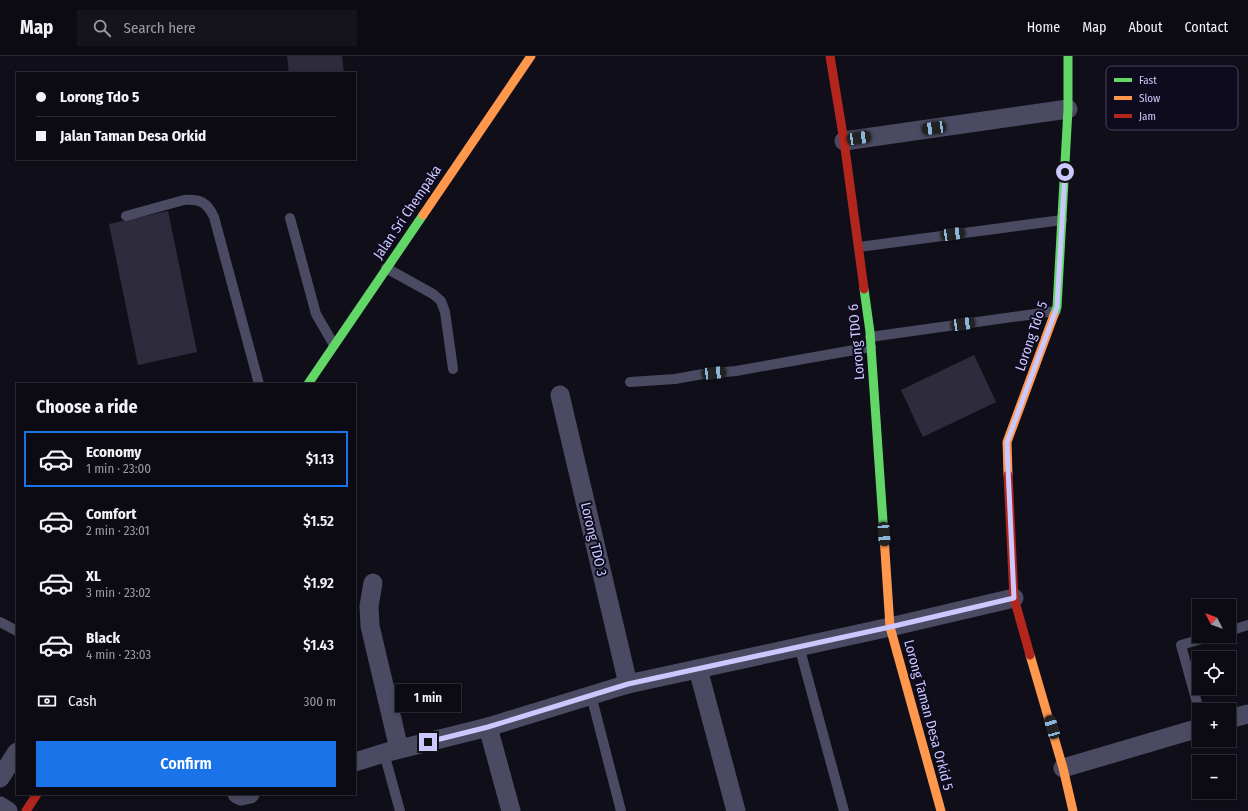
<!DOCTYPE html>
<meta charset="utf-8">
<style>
body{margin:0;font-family:"Fira Sans Condensed",sans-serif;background:#15141c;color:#f1f3f6;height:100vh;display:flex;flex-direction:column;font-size:15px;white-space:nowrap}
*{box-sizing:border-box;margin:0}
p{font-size:13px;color:#9a9ba0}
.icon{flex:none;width:22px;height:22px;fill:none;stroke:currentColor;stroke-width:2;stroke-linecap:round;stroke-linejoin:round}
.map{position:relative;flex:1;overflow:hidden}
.side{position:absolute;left:16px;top:327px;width:340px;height:412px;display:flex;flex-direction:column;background:#0c0b13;border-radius:0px;box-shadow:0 2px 6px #0003,0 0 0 1px #2c2b33}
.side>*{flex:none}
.banner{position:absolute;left:16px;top:16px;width:340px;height:88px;border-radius:0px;box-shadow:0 2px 6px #0003,0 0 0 1px #2c2b33;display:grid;align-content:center;height:88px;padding:0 20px;background:#0c0b13}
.needle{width:26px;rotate:312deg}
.controls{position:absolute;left:1192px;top:543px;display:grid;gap:8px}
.controls a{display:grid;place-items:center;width:44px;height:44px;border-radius:0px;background:#0c0b13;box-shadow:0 2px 6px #0003,0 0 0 1px #2c2b33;font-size:20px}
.end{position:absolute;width:18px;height:18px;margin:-9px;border:5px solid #cbc7ff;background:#111;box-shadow:0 0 0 2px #111}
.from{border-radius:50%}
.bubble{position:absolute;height:28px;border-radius:0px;background:#0c0b13;box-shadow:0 2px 6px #0003,0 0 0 1px #2c2b33;font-size:13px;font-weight:600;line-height:28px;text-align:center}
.car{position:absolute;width:12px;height:24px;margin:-12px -6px;border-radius:5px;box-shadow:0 0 3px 1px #0007;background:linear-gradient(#222 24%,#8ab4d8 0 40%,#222 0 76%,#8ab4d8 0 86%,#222 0)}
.banner b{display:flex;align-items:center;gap:14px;height:38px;font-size:15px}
.banner b+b{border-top:1px solid #2c2b33}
.banner i{width:10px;height:10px;background:#f1f3f6}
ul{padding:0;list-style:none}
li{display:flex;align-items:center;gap:12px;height:56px;margin:0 8px 6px;padding:0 12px;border:2px solid transparent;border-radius:0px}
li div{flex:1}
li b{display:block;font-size:15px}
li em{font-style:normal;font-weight:600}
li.current{border-color:#1a73e8}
li>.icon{width:36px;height:36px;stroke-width:1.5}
h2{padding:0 20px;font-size:18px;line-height:48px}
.pay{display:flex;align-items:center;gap:10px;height:44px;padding:0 20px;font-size:15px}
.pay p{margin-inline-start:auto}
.primary-button{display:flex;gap:8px;margin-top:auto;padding:8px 20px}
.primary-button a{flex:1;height:46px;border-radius:0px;background:#1a73e8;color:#fff;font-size:16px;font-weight:600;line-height:46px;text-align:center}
header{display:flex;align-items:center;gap:24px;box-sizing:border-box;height:56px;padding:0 20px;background:#0c0b13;border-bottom:1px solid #2c2b33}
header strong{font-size:19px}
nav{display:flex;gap:22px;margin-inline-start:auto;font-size:14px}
.search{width:280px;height:36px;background:#15141c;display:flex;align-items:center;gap:10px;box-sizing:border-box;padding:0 14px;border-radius:0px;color:#9a9ba0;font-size:15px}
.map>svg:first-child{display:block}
.building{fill:#2e2c3c}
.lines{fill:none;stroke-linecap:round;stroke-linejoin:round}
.lane{stroke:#4a4a62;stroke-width:10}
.street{stroke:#4a4a62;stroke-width:19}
.fast{stroke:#63d668;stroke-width:9}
.slow{stroke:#ff974d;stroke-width:9}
.jam{stroke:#b3261e;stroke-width:9}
.route{stroke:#cbc7ff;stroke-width:5}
.labels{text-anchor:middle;stroke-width:4;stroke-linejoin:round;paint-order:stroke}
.street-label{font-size:14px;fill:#cbc7ff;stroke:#0d0b1d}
.key{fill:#0d0b1d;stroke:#464361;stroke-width:1}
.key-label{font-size:11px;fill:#cbc7ff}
</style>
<header>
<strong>Map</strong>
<div class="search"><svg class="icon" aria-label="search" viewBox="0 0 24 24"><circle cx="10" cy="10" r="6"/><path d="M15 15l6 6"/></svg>Search here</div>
<nav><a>Home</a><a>Map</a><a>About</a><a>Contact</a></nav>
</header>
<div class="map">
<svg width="1248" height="755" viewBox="0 0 1248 755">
<rect width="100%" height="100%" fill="#100f19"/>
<g class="building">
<path d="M287,0H342L344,17H289Z"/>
<path d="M168,155L197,296L138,309L109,168Z"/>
<path d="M974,299L996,346L923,381L901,334Z"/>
</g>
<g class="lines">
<g class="lane">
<path d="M126,160L184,144C200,143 207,146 214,161L259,328"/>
<path d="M290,162L316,258L334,289"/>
<path d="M859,191L1062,164"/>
<path d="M386,212L433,238L441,245L445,256L453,313"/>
<path d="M870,281L1056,255"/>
<path d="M630,326L675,323L703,318L736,315L871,291"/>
<path d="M0,566L17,575"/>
<path d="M1229,575L1248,569"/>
<path d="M799,590L844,755"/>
<path d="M591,639L621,755"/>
<path d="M1199,654L1181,589L1212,580"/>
<path d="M384,697L400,755"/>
</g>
<g class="street">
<path d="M844,85L1068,53"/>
<path d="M560,339L628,628"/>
<path d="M373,527L369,550L370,570L399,693"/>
<path d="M698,613L736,755"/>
<path d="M1229,663L1248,658"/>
<path d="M488,671L511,755"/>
<path d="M355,706L384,697L488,671L628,628L890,571L1014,542"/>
<path d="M1063,712L1199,672"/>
<path d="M0,722L17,696"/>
<path d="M237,738L241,740L250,738"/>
<path d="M0,750L8,755"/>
</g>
<g class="fast">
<path d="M864,233L870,276L884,480"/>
<path d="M1054,259L1057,251L1068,53V0"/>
<path d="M308,328L423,159"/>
</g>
<g class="slow">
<path d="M423,159L531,0"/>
<path d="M1008,419L1007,386L1054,259"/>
<path d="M884,480L890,571L941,755"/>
<path d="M1030,599L1063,712L1073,755"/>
</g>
<g class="jam">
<path d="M830,0L844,85L864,233"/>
<path d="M1008,419L1014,542L1030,599"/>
<path d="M26,755L37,738"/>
</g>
</g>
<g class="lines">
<path class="route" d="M428,686L488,671L628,628L890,571L1014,542L1007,391V386L1057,251L1065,116"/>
</g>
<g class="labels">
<g class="street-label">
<text transform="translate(407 156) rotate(-56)" y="5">Jalan Sri Chempaka</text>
<text transform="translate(1031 280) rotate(-71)" y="5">Lorong Tdo 5</text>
<text transform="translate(856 286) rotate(-95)" y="5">Lorong TDO 6</text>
<text transform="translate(594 483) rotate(77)" y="5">Lorong TDO 3</text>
<text transform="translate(929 659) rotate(75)" y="5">Lorong Taman Desa Orkid 5</text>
</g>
</g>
<rect x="1106" y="10" width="132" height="64" rx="6" class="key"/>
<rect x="1114" y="22" width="18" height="4" fill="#63d668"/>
<rect x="1114" y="40" width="18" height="4" fill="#ff974d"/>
<rect x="1114" y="58" width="18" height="4" fill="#b3261e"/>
<g class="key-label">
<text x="1139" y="28">Fast</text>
<text x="1139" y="46">Slow</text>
<text x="1139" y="64">Jam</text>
</g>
</svg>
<div class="controls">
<a><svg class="needle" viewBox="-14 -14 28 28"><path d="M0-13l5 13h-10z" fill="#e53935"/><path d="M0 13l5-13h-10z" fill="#9a9ba0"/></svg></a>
<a><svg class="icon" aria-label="locate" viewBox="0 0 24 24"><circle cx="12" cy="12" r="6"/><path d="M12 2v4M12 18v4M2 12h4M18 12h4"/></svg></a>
<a>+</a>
<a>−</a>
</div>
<i class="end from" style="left:1065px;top:116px"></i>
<i class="end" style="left:428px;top:686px"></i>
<div class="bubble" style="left:395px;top:628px;width:66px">1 min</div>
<i class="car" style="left:934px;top:72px;rotate:262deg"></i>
<i class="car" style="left:859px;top:82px;rotate:82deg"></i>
<i class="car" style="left:953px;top:178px;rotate:82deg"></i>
<i class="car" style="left:963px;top:268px;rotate:82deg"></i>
<i class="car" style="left:714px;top:317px;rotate:84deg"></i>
<i class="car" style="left:884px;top:478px;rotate:176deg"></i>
<i class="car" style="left:1052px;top:671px;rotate:344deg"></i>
<div class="banner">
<b><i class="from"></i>Lorong Tdo 5</b>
<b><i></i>Jalan Taman Desa Orkid</b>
</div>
<section class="side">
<h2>Choose a ride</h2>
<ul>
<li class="current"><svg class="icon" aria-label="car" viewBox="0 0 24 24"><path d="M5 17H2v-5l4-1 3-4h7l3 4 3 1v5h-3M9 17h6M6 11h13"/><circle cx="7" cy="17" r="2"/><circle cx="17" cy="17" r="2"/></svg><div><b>Economy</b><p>1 min · 23:00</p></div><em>$1.13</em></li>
<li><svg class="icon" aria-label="car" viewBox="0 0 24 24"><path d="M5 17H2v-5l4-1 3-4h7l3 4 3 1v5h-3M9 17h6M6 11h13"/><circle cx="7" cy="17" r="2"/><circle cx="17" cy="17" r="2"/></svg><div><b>Comfort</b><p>2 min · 23:01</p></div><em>$1.52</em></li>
<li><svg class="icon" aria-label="car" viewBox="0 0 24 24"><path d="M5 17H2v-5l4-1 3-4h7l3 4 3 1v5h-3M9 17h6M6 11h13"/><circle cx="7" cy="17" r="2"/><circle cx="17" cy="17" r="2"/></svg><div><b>XL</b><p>3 min · 23:02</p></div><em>$1.92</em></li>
<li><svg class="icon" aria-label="car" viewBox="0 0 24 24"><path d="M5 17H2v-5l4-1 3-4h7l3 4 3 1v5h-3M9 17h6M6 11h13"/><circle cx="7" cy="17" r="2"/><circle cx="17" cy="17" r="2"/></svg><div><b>Black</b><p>4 min · 23:03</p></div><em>$1.43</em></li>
</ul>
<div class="pay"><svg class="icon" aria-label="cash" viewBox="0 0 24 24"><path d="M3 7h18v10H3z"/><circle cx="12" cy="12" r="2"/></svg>Cash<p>300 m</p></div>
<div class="primary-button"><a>Confirm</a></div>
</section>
</div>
